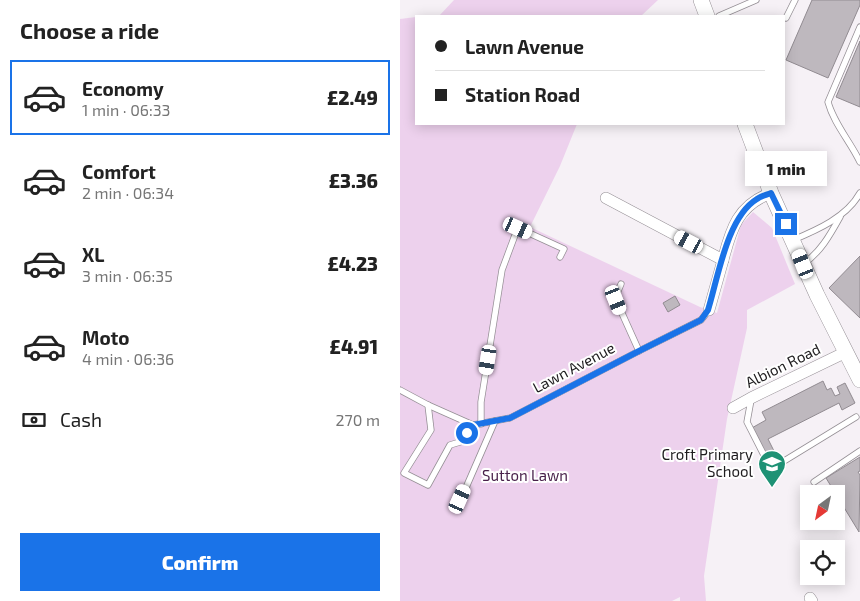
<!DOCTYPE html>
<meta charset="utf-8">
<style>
body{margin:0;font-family:"Exo 2",sans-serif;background:#f2f2f2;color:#222;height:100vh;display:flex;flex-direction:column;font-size:19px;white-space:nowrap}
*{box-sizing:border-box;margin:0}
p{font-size:16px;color:#767676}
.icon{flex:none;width:28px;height:28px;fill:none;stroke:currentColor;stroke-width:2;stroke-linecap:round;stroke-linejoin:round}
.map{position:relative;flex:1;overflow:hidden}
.details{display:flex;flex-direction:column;background:#fff;width:400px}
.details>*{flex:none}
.top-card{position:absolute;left:15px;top:15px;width:370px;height:110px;border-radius:0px;box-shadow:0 2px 12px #0003;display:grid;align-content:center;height:110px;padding:0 20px;background:#fff}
.needle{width:32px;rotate:213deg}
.controls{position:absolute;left:400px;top:485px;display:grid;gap:10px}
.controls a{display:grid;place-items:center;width:45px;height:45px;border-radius:0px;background:#fff;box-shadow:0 2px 12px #0003;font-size:25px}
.end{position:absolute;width:22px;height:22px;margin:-11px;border:6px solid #1a73e8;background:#fff;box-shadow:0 0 0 2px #fff}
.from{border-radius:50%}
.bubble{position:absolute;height:35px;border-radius:0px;background:#fff;box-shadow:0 2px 12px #0003;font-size:16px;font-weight:800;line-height:35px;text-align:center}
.car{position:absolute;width:15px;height:30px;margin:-15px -8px;border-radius:6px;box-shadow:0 0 4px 1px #0007;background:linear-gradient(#fff 24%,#345 0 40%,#fff 0 76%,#345 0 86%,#fff 0)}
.top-card b{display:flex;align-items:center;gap:18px;height:48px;font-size:19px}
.top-card b+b{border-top:1px solid #e0e0e0}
.top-card i{width:12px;height:12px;background:#222}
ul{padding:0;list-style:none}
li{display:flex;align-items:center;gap:15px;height:75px;margin:0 10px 8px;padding:0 10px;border:2px solid transparent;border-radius:0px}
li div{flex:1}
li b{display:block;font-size:19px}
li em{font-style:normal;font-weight:800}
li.on{border-color:#1a73e8}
li>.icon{width:45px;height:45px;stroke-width:1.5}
h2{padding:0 20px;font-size:22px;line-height:60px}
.pay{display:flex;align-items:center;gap:12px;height:55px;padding:0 20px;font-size:19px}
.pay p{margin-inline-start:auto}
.button{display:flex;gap:10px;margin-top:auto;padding:10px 20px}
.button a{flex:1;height:58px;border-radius:0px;background:#1a73e8;color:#fff;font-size:20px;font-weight:800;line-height:58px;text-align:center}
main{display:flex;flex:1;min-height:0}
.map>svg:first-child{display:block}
.green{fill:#edd1ed}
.building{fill:#beb8be;stroke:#918b91}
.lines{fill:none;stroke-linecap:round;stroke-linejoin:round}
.lane-casing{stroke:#958f95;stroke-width:7}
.street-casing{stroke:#958f95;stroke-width:12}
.secondary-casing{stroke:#958f95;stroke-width:16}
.lane{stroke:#fff;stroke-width:5.5}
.street{stroke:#fff;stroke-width:11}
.secondary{stroke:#fff;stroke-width:15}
.route{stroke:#1a73e8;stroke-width:6}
.labels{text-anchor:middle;stroke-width:4;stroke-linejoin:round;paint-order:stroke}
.street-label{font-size:15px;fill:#1f1d1f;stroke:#fff}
.poi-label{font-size:15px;fill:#1f1d1f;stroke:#fff;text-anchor:end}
.park-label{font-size:15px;fill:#49214b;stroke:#fff}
</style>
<main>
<section class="details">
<h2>Choose a ride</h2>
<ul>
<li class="on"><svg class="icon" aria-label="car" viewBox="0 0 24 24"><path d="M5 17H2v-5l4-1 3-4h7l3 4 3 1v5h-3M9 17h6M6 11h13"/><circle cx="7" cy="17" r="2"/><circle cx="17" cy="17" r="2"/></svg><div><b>Economy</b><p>1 min · 06:33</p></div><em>£2.49</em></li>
<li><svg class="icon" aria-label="car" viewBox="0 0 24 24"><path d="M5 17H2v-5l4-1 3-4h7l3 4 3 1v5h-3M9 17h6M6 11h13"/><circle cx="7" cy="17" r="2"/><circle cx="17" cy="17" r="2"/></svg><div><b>Comfort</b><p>2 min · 06:34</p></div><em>£3.36</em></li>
<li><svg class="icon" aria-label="car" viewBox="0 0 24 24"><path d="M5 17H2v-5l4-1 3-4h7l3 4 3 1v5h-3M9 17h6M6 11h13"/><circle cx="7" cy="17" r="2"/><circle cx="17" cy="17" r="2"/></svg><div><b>XL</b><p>3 min · 06:35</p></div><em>£4.23</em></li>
<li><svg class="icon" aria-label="car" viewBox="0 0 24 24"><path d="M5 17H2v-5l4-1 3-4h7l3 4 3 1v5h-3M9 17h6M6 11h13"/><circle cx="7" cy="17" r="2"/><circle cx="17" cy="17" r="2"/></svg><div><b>Moto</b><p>4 min · 06:36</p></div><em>£4.91</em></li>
</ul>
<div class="pay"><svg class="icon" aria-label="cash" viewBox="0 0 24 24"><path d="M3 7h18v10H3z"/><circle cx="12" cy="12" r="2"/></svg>Cash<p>270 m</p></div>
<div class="button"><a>Confirm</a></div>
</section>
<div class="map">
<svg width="460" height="601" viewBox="0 0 460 601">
<rect width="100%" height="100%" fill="#f6f1f6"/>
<g class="green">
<path d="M54,0H258L241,16H39Z"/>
<path d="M16,17V124H177L160,166L130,227L300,307L317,313L341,225L353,212L372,228L395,284L347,310V328L327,419L304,576L306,601H280V597L272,601H0V19Z"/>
</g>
<g class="building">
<path d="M412,0H460V5L428,78L386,60Z"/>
<path d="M460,41V107L436,97Z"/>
<path d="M460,256V318L429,288Z"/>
<path d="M275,296L280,305L268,312L263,303Z"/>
<path d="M423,381L427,390L431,388L435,396L440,394L437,387L445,383L455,403L442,410L439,403L368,439L376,455L366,460L350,429L366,420L362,412Z"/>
<path d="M460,457V471L458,472L460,475L459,532L426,478Z"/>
</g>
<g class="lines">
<g class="lane-casing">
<g id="lane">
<path d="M319,16L356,0"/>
<path d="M386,18L395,0"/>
<path d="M460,27L428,102C434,124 450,141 460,162"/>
<path d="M118,228L164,249L160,257"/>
<path d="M393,240C417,230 447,217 460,193"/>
<path d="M403,264C420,253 430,235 440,217"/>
<path d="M221,284L216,296V300L239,351"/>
<path d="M0,390L28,405L73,425L110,418L239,351L301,320L309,310"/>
<path d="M351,400L347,422L371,469L456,417"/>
<path d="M28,405L31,430L4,473L28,485L50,445L60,442L73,425"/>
<path d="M81,424V402L102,270L118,227"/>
<path d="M414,482L460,451"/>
<path d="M61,499L95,421"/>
</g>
</g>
<g class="street-casing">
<g id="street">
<path d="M206,198L323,260C331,229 338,205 371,193"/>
<path d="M309,310L323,260"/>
<path d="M333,408L351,398L446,352"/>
<path d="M410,598L412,601"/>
</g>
</g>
<g class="secondary-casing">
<g id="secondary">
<path d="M301,0L307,16"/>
<path d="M345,124L371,193L417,295L460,380"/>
</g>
</g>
<use href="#lane" class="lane"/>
<use href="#street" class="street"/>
<use href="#secondary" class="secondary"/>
</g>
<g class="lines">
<path class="route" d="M67,433L73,425L110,418L239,351L301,320L308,310C318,278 327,217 357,199C361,196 366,195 371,193L386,224"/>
</g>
<defs>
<g id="school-pin" transform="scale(1.4375)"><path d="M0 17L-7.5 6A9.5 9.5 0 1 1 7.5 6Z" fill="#1e9275" stroke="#fff"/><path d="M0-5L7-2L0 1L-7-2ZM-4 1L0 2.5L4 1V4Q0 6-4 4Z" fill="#fff"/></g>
</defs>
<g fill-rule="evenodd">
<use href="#school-pin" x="372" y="464"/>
</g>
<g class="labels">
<g class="street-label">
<text transform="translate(383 366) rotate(-26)" y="5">Albion Road</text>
<text transform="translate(174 368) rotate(-28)" y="5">Lawn Avenue</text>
</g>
<g class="poi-label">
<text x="353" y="460">Croft Primary<tspan x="353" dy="17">School</tspan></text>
</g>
<g class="park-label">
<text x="125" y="481">Sutton Lawn</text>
</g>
</g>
</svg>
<div class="controls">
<a><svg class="needle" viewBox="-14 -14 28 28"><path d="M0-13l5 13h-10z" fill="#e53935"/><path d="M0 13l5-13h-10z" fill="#767676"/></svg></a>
<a><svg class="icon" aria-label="locate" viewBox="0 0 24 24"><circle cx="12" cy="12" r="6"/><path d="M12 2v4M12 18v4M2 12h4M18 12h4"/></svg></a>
</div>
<i class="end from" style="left:67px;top:433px"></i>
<i class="end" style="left:386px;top:224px"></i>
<div class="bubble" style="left:345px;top:151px;width:82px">1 min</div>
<i class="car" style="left:118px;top:228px;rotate:114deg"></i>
<i class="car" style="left:289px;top:242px;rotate:298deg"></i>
<i class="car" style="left:403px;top:264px;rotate:338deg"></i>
<i class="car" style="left:216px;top:300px;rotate:158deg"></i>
<i class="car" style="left:88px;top:360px;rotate:189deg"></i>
<i class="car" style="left:60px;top:499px;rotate:24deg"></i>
<div class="top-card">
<b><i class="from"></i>Lawn Avenue</b>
<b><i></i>Station Road</b>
</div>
</div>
</main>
